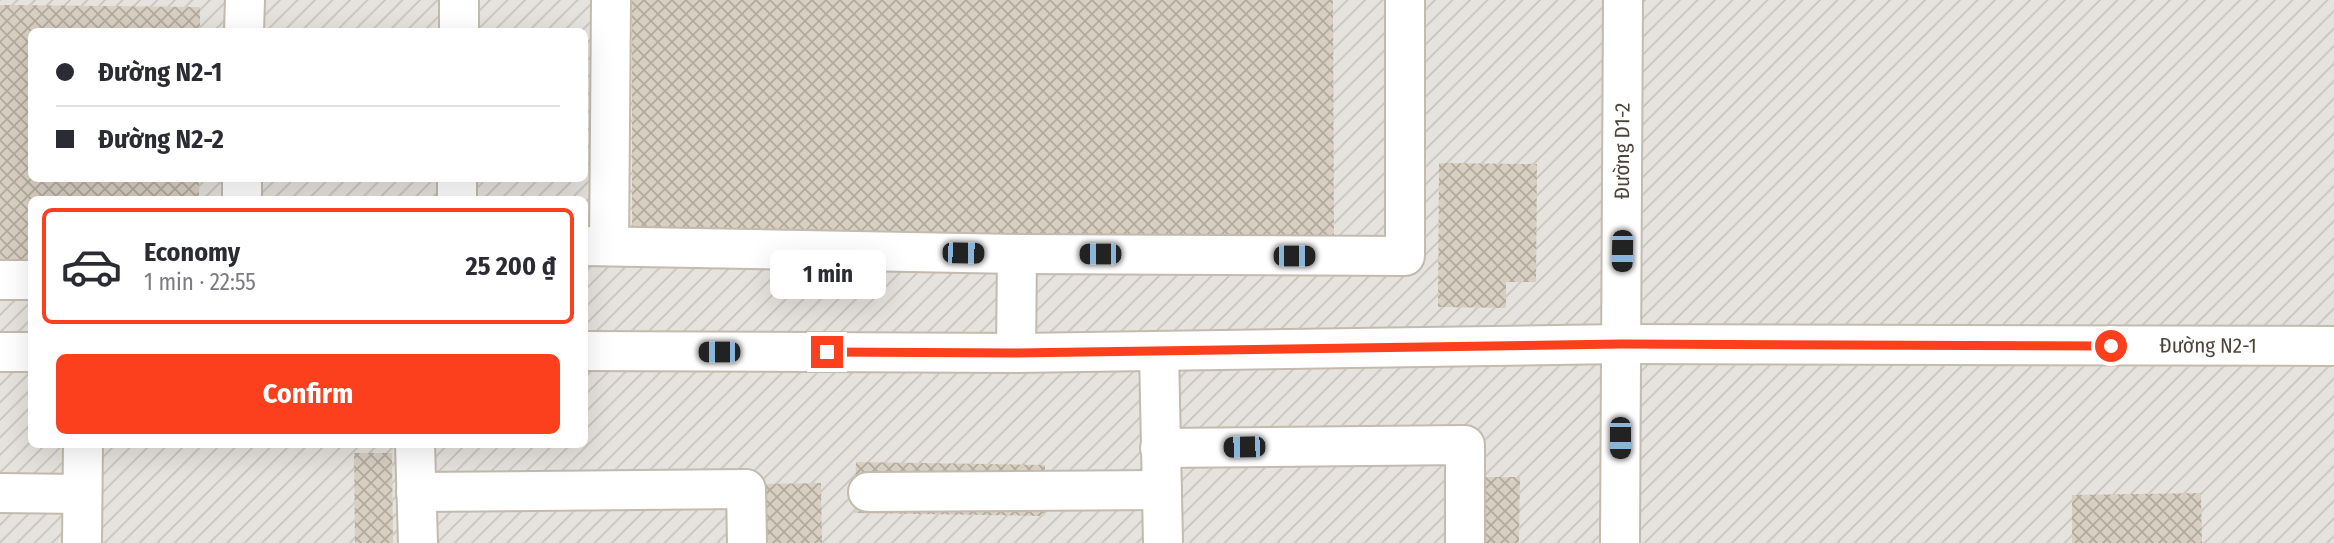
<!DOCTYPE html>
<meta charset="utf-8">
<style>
body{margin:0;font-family:"Fira Sans Condensed",sans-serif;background:#f7f7f7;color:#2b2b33;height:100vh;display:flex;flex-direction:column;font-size:26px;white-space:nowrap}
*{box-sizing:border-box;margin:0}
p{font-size:23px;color:#7c7c81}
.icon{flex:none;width:38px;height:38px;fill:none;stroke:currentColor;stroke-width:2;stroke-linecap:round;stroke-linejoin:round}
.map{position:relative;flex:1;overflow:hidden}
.panel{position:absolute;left:28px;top:196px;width:560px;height:252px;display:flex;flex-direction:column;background:#fff;border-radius:10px;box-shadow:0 7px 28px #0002}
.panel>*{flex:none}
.hud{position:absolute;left:28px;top:28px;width:560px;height:154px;border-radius:10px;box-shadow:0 7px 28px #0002;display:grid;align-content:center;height:154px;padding:0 28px;background:#fff}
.end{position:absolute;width:32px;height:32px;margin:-16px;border:9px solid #fc3f1d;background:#fff;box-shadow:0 0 0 4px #fff}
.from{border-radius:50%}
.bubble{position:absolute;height:49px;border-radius:10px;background:#fff;box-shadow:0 7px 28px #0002;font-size:23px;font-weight:700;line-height:49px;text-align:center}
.car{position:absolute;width:21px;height:42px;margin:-21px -10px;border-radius:9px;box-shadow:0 0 5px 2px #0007;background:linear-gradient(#222 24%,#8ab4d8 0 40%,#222 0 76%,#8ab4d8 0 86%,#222 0)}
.hud b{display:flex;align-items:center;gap:24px;height:66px;font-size:26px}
.hud b+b{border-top:2px solid #e1e1e2}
.hud i{width:18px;height:18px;background:#2b2b33}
ul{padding:12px 0 0;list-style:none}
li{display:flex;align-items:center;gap:21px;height:116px;margin:0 14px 10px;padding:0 14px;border:4px solid transparent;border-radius:10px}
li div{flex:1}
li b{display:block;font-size:26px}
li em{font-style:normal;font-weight:700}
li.active{border-color:#fc3f1d}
li>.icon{width:63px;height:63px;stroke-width:1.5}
.button{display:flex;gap:14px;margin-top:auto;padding:14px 28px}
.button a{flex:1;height:80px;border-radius:10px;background:#fc3f1d;color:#fff;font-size:28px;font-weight:700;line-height:80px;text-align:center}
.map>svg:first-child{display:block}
.industrial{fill:url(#industrial-furrows);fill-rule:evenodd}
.building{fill:url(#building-cross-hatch)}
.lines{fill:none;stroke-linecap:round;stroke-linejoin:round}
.minor-casing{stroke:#c2bbae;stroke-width:42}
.minor{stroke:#fff;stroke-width:38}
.route{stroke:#fc3f1d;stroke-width:9}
.labels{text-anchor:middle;stroke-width:6;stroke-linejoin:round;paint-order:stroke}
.street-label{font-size:21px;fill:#4b4439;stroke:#fff}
</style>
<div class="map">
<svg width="2334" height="543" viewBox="0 0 2334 543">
<defs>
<pattern id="industrial-furrows" width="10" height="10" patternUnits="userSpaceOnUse" patternTransform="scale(1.75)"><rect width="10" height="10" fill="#e6e2dd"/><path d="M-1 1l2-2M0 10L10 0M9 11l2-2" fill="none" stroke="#c7c3be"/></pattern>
<pattern id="building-cross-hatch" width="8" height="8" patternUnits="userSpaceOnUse" patternTransform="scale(1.75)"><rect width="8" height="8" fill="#d8cfc1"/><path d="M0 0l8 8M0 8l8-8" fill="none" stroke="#b1aa9e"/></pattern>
</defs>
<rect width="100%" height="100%" fill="#f6f3ec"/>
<path class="industrial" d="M0,0H2334V543H0ZM32,32H584V178H32ZM32,200H584V444H32Z"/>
<g class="building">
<path d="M632,0H1333L1334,238H632Z"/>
<path d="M0,5L200,7V32H32V178H199V200H32V301H0Z"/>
<path d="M1439,163L1537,164L1536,282H1506V308L1438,307Z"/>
<path d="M354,453H392L393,543H355Z"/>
<path d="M856,462L1045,465L1044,516L855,513Z"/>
<path d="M1483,477H1520L1519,543H1483Z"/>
<path d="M821,483L822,543H765L764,484Z"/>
<path d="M2201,493L2202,543H2072V495Z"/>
</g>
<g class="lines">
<g class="minor-casing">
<g id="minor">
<path d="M244,32L245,0"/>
<path d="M459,32V0"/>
<path d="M242,200V178"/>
<path d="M457,200V178"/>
<path d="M584,246L1017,254L1405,256V0"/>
<path d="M609,246L611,0"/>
<path d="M0,280H32"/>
<path id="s1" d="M584,351L1016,353L1621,344L2334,346"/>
<path d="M1159,351L1163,543"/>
<path d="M0,352H32"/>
<path d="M1016,353L1017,254"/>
<path d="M415,444L418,543"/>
<path d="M1160,448L1465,445V543"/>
<path d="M416,492L746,489L747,543"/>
<path d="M868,492L1162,490"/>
<path d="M0,493L82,494"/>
<path d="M82,543L83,444"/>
<path id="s2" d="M1620,543L1623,0"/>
</g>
</g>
<use href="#minor" class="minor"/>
</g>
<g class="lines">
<path class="route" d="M827,352L1016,353L1621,344L2111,346"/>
</g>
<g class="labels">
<g class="street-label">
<text dy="7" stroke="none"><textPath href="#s2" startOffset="392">Đường D1-2</textPath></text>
<text dy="7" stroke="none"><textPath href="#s1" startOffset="1624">Đường N2-1</textPath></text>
</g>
</g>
</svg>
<i class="end from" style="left:2111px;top:346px"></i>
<i class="end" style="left:827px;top:352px"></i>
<div class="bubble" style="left:770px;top:250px;width:116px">1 min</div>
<i class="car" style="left:1622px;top:251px;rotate:181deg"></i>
<i class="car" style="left:963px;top:253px;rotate:91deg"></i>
<i class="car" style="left:1100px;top:254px;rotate:270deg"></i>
<i class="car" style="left:1294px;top:256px;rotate:90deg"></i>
<i class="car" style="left:719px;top:352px;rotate:270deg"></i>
<i class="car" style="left:1620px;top:438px;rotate:180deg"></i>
<i class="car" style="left:1244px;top:447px;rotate:269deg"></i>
<div class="hud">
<b><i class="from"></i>Đường N2-1</b>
<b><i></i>Đường N2-2</b>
</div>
<section class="panel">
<ul>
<li class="active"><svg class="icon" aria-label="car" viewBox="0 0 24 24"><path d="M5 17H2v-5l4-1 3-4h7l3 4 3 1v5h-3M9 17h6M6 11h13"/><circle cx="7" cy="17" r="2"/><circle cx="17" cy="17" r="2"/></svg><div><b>Economy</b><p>1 min · 22:55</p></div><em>25 200 ₫</em></li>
</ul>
<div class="button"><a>Confirm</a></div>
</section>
</div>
